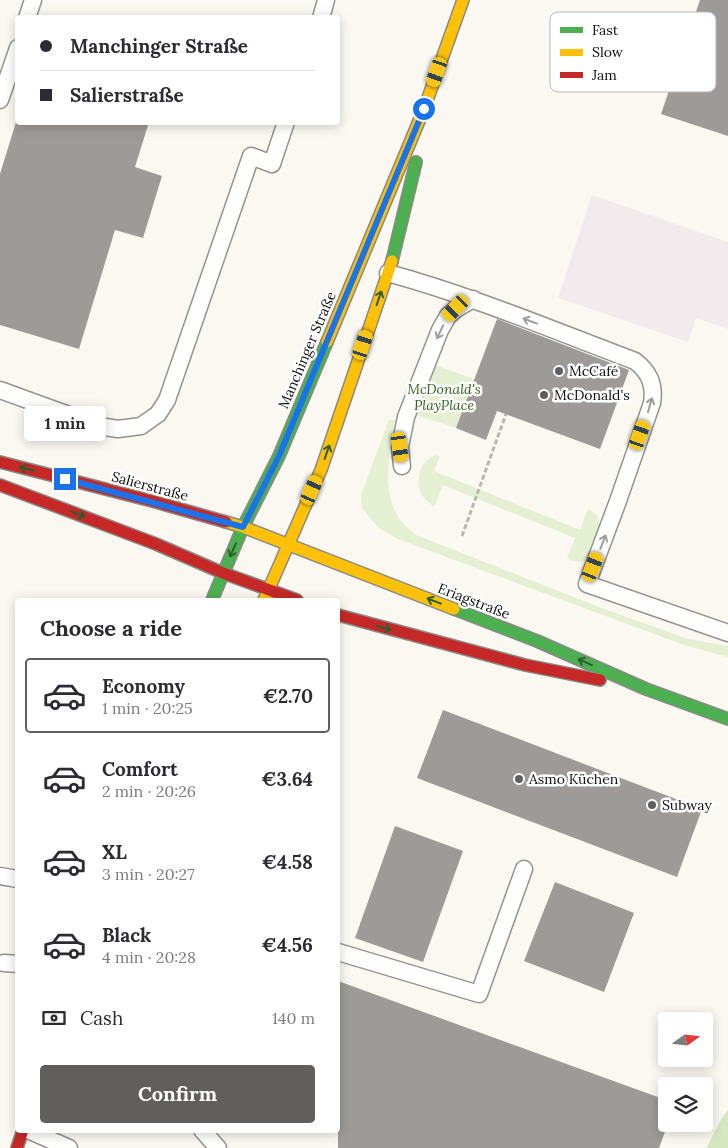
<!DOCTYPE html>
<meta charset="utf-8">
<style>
body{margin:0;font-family:Lora,serif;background:#f2f2f3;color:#2b2b33;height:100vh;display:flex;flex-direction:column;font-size:19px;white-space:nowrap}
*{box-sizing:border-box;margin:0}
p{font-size:16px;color:#7c7c81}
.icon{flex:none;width:28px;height:28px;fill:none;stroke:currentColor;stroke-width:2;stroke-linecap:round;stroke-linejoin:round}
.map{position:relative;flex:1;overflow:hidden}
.drawer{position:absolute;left:15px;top:598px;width:325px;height:535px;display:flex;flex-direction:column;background:#fff;border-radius:5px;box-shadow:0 2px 12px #0003}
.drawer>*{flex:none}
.top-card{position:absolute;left:15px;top:15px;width:325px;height:110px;border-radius:5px;box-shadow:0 2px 12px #0003;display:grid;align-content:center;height:110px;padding:0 25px;background:#fff}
.needle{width:32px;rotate:75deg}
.buttons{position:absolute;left:658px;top:1012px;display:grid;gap:10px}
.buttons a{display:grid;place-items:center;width:55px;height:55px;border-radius:5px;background:#fff;box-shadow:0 2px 12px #0003;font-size:25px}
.end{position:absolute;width:22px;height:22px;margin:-11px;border:6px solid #1a73e8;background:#fff;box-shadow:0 0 0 2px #fff}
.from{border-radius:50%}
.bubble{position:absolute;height:35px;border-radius:5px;background:#fff;box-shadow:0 2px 12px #0003;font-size:16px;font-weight:700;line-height:35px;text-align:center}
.car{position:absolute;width:15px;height:30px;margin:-15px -8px;border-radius:6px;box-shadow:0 0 4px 1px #0007;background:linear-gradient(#f5c518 24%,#345 0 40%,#f5c518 0 76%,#345 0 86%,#f5c518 0)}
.top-card b{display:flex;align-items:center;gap:18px;height:48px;font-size:19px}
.top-card b+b{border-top:1px solid #e1e1e2}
.top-card i{width:12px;height:12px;background:#2b2b33}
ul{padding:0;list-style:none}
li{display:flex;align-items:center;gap:15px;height:75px;margin:0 10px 8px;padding:0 15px;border:2px solid transparent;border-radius:5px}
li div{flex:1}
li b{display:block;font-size:19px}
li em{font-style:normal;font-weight:700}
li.active{border-color:#605f5d}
li>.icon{width:45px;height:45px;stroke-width:1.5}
h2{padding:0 25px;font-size:22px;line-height:60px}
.pay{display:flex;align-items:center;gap:12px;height:55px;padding:0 25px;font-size:19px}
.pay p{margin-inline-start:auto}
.cta{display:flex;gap:10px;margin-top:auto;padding:10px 25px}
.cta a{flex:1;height:58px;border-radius:5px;background:#605f5d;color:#fff;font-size:20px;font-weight:700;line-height:58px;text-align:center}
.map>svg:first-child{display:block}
.industrial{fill:#f1ebee}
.green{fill:#e5efd2}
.forest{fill:#d6e6c0}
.building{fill:#9d9a97}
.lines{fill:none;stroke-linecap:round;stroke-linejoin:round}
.lane-casing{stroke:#949390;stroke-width:19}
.fast-casing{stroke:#8a8986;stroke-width:14}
.slow-casing{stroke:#8a8986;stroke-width:14}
.jam-casing{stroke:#8a8986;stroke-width:14}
.path{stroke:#b8b7b6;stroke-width:3;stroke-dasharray:5 2.5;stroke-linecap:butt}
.lane{stroke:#fefefd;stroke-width:16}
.fast{stroke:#4caf50;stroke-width:11}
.slow{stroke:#ffc107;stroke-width:11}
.jam{stroke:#c62828;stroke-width:11}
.oneway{stroke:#2c5e2e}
.oneway2{stroke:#9e9e9d}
.route{stroke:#1a73e8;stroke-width:6}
.poi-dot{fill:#605f5d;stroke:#fff;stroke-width:2}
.labels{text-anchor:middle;stroke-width:5;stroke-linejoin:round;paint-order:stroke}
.street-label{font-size:14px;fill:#0d0d0d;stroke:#fff}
.poi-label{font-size:14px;fill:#0d0d0d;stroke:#fff;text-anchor:start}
.park-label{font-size:14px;font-style:italic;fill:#32621f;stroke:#fff}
.key{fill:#fff;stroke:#b6b6b6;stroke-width:1}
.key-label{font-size:14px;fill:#0d0d0d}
</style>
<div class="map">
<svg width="728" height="1148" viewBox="0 0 728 1148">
<rect width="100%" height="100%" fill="#faf8f1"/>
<path class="industrial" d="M592,195L728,242V329L696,318L688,342L558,298Z"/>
<g class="green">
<path d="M432,364L474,379L456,428L413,414Z"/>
<path d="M389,420H395C389,451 380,495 402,522C406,527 412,531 416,535L607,610L688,639L728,646V657L684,645L398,539L379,528L370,518L362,508L361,495Z"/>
<path d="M436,455L440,456L434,471L580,530L588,509C604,515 600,529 596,543C594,548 591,556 586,560C580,564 573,561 567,558L575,538L443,485L434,507C430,503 425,500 422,495C414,481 420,460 436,455Z"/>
</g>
<path class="forest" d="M728,1110V1148H706L722,1118Z"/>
<g class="building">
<path d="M700,0H728V136L661,114Z"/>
<path d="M16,122H149L135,167L162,176L143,238L115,230L79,349L0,325V174Z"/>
<path d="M497,319L629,370L600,449L497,411L486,440L456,428Z"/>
<path d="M443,710L702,809L677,877L417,778Z"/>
<path d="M395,826L463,851L423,962L355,938Z"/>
<path d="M555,882L634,913L604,992L524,961Z"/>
<path d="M338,981L666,1100V1129L659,1148H338Z"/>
</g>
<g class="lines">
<g class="lane-casing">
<g id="lane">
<path d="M27,18L33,0"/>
<path d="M321,18L326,0"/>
<path d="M0,100L18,48"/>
<path d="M388,273C472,296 553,330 635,361C649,372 655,384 652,403L618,501L587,584L728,633"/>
<path d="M0,390L99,426L118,429L141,426L158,414L167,400L251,156L272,164L286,122"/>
<path d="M402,466L400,447L406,417L440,330L448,316L456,309L473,299"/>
<path d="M0,876L18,879"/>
<path d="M338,952L479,994L524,869"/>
<path d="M4,963L18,964"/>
<path d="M28,1130L69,1148"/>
<path d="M202,1130L218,1148"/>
</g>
</g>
<g class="fast-casing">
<g id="fast">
<path d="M392,261L416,162"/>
<path d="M212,600L243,527L279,456L327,342"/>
<path d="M454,609L537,641L646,689L728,719"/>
</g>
</g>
<g class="slow-casing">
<g id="slow">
<path d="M327,342L424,109L463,0"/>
<path d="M226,522L243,527L454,609"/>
<path d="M264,600L321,470L392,261"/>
</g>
</g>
<g class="jam-casing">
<g id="jam">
<path d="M0,462L152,501L226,522"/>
<path d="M0,485L156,544L223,573L297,600"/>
<path d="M338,615L525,665L600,680"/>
<path d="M17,1148L23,1130"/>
</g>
</g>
<path class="path" d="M462,536L506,414"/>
<use href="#lane" class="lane"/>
<use href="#fast" class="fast"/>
<use href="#slow" class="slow"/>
<use href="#jam" class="jam"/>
</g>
<defs><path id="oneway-shaft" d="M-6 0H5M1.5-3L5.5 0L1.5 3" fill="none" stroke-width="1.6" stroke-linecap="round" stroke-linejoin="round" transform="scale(1.25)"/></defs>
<g class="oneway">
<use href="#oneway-shaft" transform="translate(379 298) rotate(-71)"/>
<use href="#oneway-shaft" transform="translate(327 452) rotate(-71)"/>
<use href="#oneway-shaft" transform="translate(27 469) rotate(-166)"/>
<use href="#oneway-shaft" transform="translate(78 514) rotate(21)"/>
<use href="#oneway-shaft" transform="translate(233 550) rotate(114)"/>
<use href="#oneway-shaft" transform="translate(434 601) rotate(-159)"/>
<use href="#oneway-shaft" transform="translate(384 628) rotate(16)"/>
<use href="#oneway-shaft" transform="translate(585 662) rotate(-156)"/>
</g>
<g class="oneway2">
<use href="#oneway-shaft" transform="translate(530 321) rotate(-159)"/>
<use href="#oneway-shaft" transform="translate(440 332) rotate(115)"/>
<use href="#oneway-shaft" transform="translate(650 405) rotate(-74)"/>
<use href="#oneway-shaft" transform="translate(603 542) rotate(-69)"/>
</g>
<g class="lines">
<path class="route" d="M65,479L243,527L279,456L424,109"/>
</g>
<g class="poi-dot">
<circle cx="559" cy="371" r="5"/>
<circle cx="544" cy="395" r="5"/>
<circle cx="519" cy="779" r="5"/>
<circle cx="652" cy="805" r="5"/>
</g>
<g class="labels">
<g class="street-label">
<text transform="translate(307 350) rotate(-67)" y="5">Manchinger Straße</text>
<text transform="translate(150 486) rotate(15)" y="5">Salierstraße</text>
<text transform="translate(474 601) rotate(21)" y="5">Eriagstraße</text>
</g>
<g class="poi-label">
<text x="569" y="376">McCafé</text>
<text x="554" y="400">McDonald's</text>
<text x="529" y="784">Asmo Küchen</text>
<text x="662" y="810">Subway</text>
</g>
<g class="park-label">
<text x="444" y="394">McDonald's<tspan x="444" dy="16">PlayPlace</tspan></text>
</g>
</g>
<rect x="550" y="12" width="166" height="80" rx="8" class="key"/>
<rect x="560" y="27" width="23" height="6" fill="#4caf50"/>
<rect x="560" y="49" width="23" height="7" fill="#ffc107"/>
<rect x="560" y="72" width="23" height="6" fill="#c62828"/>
<g class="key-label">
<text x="592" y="35">Fast</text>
<text x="592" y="57">Slow</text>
<text x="592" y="80">Jam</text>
</g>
</svg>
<div class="buttons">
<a><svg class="needle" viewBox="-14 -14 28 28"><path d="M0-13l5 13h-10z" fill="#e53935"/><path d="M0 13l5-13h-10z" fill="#7c7c81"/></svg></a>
<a><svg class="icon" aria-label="layers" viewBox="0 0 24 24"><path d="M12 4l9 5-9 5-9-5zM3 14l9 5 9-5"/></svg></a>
</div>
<i class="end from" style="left:424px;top:109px"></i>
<i class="end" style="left:65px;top:479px"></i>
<div class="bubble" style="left:24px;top:406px;width:82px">1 min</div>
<i class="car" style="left:437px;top:72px;rotate:199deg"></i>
<i class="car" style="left:456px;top:308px;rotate:224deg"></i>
<i class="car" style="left:363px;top:345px;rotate:18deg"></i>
<i class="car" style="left:640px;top:435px;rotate:19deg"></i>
<i class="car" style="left:400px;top:447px;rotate:172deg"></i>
<i class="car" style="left:312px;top:490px;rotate:24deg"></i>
<i class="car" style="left:593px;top:567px;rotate:21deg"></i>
<div class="top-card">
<b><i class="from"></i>Manchinger Straße</b>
<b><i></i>Salierstraße</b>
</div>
<section class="drawer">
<h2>Choose a ride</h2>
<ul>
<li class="active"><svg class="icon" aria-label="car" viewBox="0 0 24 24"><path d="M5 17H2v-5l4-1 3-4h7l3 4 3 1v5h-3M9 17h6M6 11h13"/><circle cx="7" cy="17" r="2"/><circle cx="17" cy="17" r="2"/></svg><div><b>Economy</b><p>1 min · 20:25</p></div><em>€2.70</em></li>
<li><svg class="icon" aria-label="car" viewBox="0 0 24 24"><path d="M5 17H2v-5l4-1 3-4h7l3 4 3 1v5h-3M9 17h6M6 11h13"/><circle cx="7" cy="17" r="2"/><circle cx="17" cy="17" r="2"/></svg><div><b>Comfort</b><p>2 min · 20:26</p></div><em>€3.64</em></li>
<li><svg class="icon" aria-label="car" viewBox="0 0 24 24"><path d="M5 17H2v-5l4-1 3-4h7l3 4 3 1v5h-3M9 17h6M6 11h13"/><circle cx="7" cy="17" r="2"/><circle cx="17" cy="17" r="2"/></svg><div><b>XL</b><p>3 min · 20:27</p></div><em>€4.58</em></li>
<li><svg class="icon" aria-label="car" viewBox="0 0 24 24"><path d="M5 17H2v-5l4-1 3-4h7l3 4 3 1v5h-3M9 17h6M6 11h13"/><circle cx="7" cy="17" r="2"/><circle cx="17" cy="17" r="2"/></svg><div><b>Black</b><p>4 min · 20:28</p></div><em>€4.56</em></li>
</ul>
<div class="pay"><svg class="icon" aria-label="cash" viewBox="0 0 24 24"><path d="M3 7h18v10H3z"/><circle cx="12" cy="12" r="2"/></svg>Cash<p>140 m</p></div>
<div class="cta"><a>Confirm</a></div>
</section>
</div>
